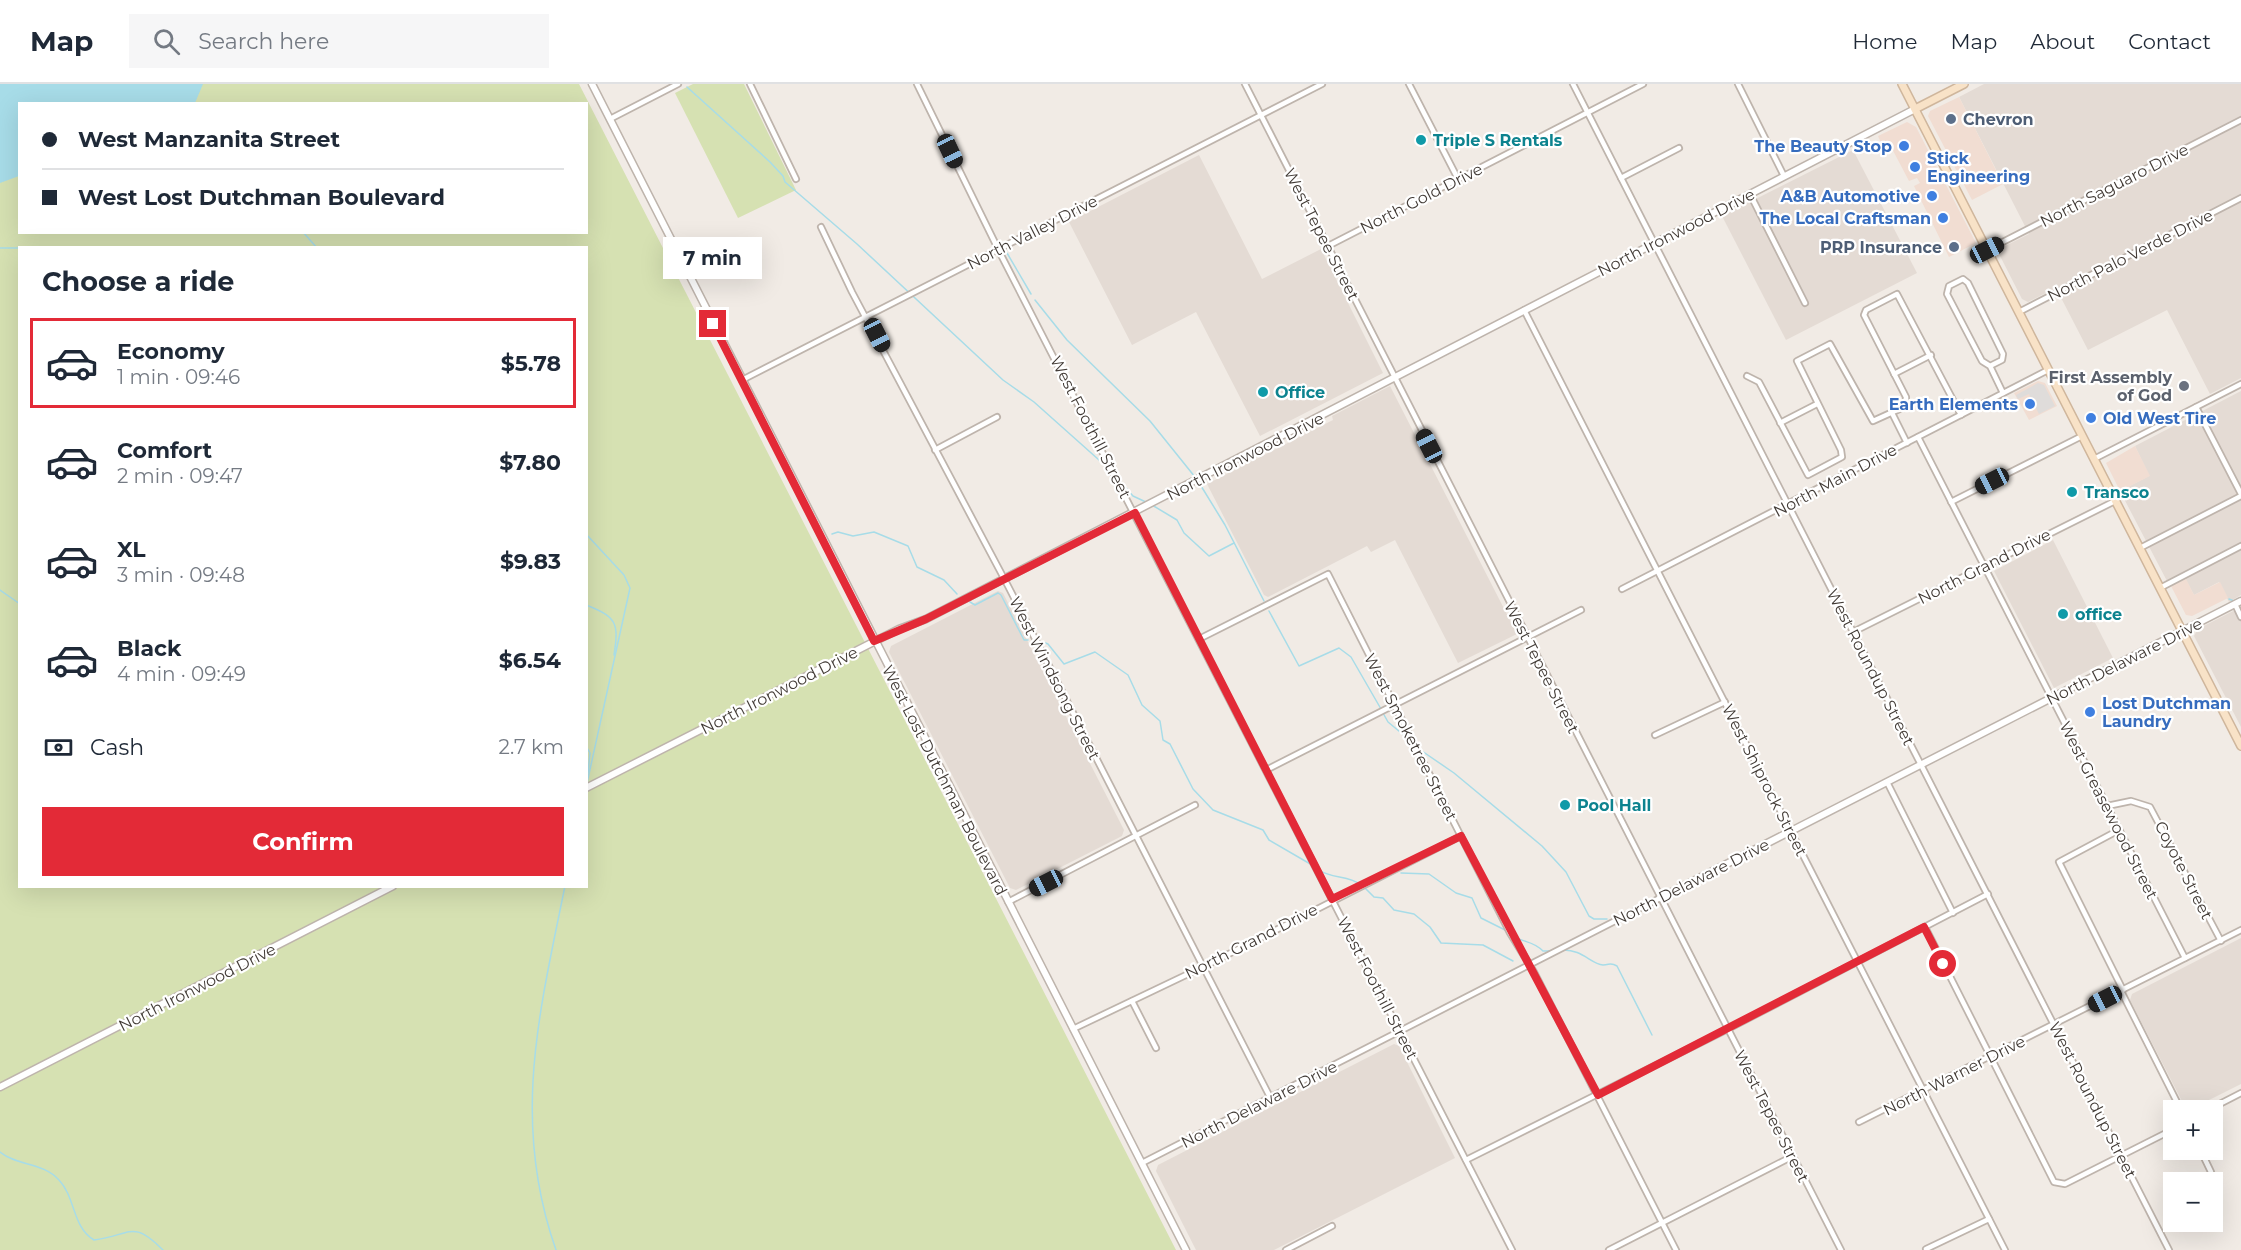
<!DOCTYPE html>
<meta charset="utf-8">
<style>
body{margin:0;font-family:Montserrat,sans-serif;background:#f6f6f7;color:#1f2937;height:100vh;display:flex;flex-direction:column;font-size:22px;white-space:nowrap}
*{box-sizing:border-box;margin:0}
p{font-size:20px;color:#747a83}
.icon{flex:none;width:33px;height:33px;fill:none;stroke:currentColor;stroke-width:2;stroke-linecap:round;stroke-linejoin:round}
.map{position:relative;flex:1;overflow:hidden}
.side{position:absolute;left:18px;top:162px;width:570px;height:642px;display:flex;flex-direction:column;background:#fff;border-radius:0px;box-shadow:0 6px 24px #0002}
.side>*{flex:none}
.top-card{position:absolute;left:18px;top:18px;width:570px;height:132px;border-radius:0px;box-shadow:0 6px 24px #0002;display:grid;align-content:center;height:132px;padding:0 24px;background:#fff}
.fabs{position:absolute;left:2163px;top:1016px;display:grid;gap:12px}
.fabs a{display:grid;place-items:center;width:60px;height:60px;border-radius:0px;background:#fff;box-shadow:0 6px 24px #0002;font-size:30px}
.end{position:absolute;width:27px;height:27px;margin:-14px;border:8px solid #e32a37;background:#fff;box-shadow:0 0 0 3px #fff}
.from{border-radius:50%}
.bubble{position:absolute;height:42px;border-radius:0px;background:#fff;box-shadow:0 6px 24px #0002;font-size:20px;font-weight:700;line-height:42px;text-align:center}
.car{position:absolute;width:18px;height:36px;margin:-18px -9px;border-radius:8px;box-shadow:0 0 4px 2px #0007;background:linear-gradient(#222 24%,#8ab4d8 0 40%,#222 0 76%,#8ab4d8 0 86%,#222 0)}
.top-card b{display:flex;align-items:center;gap:21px;height:57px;font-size:22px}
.top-card b+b{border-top:2px solid #e0e1e3}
.top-card i{width:15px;height:15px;background:#1f2937}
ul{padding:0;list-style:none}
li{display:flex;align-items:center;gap:18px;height:90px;margin:0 12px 9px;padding:0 12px;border:3px solid transparent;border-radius:0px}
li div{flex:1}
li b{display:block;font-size:22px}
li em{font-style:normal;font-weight:700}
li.on{border-color:#e32a37}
li>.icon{width:54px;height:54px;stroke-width:1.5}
h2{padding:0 24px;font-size:27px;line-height:72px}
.pay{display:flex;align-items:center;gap:15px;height:66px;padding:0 24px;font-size:22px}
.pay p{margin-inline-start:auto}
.button{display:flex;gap:12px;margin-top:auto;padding:12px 24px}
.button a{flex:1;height:69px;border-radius:0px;background:#e32a37;color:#fff;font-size:24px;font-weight:700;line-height:69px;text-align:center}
header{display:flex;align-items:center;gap:36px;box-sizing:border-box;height:84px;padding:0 30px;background:#fff;border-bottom:2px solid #e0e1e3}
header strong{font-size:28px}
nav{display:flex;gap:33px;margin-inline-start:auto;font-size:21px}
.search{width:420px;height:54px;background:#f6f6f7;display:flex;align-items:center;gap:15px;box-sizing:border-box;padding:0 21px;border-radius:0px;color:#747a83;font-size:22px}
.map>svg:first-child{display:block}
.residential{fill:#e4dbd4}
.commercial{fill:#f1ddd2}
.green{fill:#d6e1b2;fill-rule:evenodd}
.parking{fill:#dfdcda}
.water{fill:#a7dce8}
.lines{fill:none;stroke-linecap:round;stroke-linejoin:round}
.stream{stroke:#a7dce8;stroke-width:1.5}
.minor-casing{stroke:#beb4ac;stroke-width:8}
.tertiary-casing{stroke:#beb4ac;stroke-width:9}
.secondary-casing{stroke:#cfb69c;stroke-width:10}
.minor{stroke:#fff;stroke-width:4.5}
.tertiary{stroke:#fff;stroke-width:6}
.secondary{stroke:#f8e2c7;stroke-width:7}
.route{stroke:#e32a37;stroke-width:8}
.service-dot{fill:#5c6f8a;stroke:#fff;stroke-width:2}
.culture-dot{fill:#0f9aa8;stroke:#fff;stroke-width:2}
.shop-dot{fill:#3f7fe0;stroke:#fff;stroke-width:2}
.worship-dot{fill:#6b7280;stroke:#fff;stroke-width:2}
.labels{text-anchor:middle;stroke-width:4.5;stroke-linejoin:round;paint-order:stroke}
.service-label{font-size:16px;font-weight:bold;fill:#4e5e75;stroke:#fff;text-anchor:start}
.culture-label{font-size:16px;font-weight:bold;fill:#0d838f;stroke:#fff;text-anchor:start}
.shop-label{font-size:16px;font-weight:bold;fill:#366cbe;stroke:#fff;text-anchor:end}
.street-label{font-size:16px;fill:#423b36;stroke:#fff}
.worship-label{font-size:16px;font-weight:bold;fill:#5b616d;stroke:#fff;text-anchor:end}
</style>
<header>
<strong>Map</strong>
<div class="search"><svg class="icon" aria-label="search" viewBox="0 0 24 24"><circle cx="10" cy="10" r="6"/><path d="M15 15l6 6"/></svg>Search here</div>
<nav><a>Home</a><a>Map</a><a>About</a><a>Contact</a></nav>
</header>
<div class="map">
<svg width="2241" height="1166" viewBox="0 0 2241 1166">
<rect width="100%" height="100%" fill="#f1ebe5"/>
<g class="residential">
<path d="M1984,0H2241V294L2210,310L2167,226L2088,266L2056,204L2028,218L2022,215L1999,170L2001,164L2029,150L1959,13Z"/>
<path d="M1853,66L1917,189L1786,256L1722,132Z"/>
<path d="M1199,71L1262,195L1321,165L1383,289L1260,352L1196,228L1132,261L1069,138Z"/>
<path d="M1390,302L1517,550L1458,579L1395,456L1371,468L1367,462L1268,513L1264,511L1207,400L1333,336L1332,332Z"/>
<path d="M2241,307V511L2229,518L2219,498L2194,511L2182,489L2167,497L2120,407L2149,392L2135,362Z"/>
<path d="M2053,456L2113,574L2054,604L1994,487Z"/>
<path d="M998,507L1003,509L1124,746L1122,752L1016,806L1010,804L889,568L891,562Z"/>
<path d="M2241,523V643L2194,552L2198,545Z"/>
<path d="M2241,854V1000L2189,1026L2186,1025L2130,916L2132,910Z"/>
<path d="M1394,960L1399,962L1455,1074L1274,1166H1196L1156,1087L1158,1081Z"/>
</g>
<g class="commercial">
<path d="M1959,13L2003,100L1972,116L1928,32L1930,27Z"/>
<path d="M1907,38L1916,43L1976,159L1949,173L1914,102L1920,99L1917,94L1909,97L1889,59L1882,61L1878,52Z"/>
<path d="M2038,297L2045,299L2057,322L2029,336L2014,309Z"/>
<path d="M2135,362L2150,392L2120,407L2106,379Z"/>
<path d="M2186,495L2194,511L2220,498L2228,514L2192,532L2186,531L2171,502Z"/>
</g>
<g class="green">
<path d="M0,0H579L1176,1166H0ZM20,20H586V148H20ZM20,164H586V802H20Z"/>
<path d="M693,0H744L796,106L738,134L675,9Z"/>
</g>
<path class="parking" d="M2038,299L2044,301L2055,322L2039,330L2029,310L2018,315L2016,311Z"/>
<path class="water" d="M0,0H203L195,19L20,20L19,92L0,99Z"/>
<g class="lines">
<g class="stream">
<path d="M687,3L770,78L783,92L785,98L857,160L1003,296L1034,318L1108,384"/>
<path d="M303,148L317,164"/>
<path d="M0,164H20"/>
<path d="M1007,169L1031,210"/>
<path d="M1035,216L1067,256L1150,337L1195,393"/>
<path d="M1119,396L1133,412L1148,419"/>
<path d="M1198,397L1225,441L1264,517"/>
<path d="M1152,421L1177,436L1184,449L1209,472L1234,459"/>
<path d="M586,450L624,491L630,504L587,699"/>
<path d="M832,450L838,448L853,452L874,448L908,462L917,483L944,496L957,510"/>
<path d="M0,506L20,520"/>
<path d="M2229,515L2234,517"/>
<path d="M970,518L975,521L998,509L1001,511L1024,556H1028"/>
<path d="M586,521C617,533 619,539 614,571"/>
<path d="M1269,527L1299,582L1339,564L1351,573L1381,625"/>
<path d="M1043,558L1048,560L1064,580L1095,568L1128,591L1142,621L1160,637L1163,656L1170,660L1193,705L1213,726L1263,746L1269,756L1312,781"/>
<path d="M1383,629L1388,638L1411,657"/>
<path d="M586,662L590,669L588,689"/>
<path d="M1419,665L1454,689L1542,762L1566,788L1589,832L1594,835H1607"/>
<path d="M1319,786C1332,795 1349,791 1361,801"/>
<path d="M1401,789L1429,790L1456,809L1472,814L1481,834L1507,847"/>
<path d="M1365,804L1374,813L1383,814L1394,826L1414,830L1430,843L1441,859L1483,861L1513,877"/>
<path d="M1514,852C1523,859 1532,856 1543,867H1552"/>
<path d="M1562,866C1582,865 1591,880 1603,881C1610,881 1610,878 1617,882L1652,951"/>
<path d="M0,1068C17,1082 43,1078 59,1096C76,1114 72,1143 94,1156C132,1151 132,1135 163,1166"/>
<path d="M556,1166C511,1038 539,930 565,802"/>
</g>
<g class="minor-casing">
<g id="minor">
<path d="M750,0L796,95"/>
<path d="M917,0L1001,171L1512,1166"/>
<path d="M1245,0L1841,1166"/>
<path d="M1409,0L1458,95"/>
<path d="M1573,0L2169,1166"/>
<path d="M1738,0L1784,92"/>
<path d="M610,35L678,0"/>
<path d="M1621,94L1679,64"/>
<path d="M1750,110L1805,219"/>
<path d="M821,143L852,208L1008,502L1271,1015"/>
<path d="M1328,162L1643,0"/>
<path d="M1987,166L2241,36"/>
<path d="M1524,226L2005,1166"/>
<path d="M2019,228L2241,114"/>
<path d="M1990,282L1982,277L1947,210L1949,202L1963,195L1968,199L2003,270L2002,276L1990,282L2003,309"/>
<path d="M1894,290L1931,271"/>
<path d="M1747,292L1759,298L1808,391L1842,373L1841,366L1797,277L1830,260L1873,337L1906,322V313L1864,231L1866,226L1897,210L1961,331"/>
<path d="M742,296L1322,0"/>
<path d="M2196,323L2241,410"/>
<path d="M1892,329L1907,359"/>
<path d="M1780,339L1817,320"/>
<path d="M1918,353L2185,874"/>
<path d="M935,366L997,333"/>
<path d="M2094,375L2241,300"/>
<path d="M1951,418L2082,352"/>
<path d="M2140,464L2241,412"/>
<path d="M2160,504L2241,462"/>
<path d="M1622,505L2048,286"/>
<path d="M2235,520L2241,533"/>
<path d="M1853,548L2115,417"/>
<path d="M1199,555L1328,490L1510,849L1534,888L1676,1166"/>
<path d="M1655,651L1725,618"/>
<path d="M1266,686L1581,526"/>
<path d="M1887,698L1953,829"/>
<path d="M2107,722L2131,717L2150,723L2221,857"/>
<path d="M2119,746L2059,778L2123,906"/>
<path d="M1008,818L1195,721"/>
<path d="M1925,843L2054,1098L2065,1100L2174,1045"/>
<path d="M2121,907L2181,1026"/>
<path d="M1132,917L1156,964"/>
<path d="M1073,945L1209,880L1461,752"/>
<path d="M2208,1026L2241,1009"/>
<path d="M1859,1038L2241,846"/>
<path d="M2200,1065L2211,1088"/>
<path d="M1466,1076L1722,948L1988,810"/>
<path d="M1142,1079L1660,814"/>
<path d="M1926,1165L1989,1135"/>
<path d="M1286,1166L1332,1142"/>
<path d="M1609,1166L1793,1072"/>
</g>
</g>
<g class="tertiary-casing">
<g id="tertiary">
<path d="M592,0L1186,1166"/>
<path d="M586,704L899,545L926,535L1915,25"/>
<path d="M1660,814L2241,517"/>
<path d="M0,1003L393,802"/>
</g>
</g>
<g class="secondary-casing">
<g id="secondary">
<path d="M1902,0L2241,662"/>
<path d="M1915,25L1964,0"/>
</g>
</g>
<use href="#minor" class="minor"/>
<use href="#tertiary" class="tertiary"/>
<use href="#secondary" class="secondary"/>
</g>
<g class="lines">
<path class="route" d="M713,240L874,557L926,535L1135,429L1332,815L1461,752L1598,1011L1924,843L1943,880"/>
</g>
<g class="service-dot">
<circle cx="1951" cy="35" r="6"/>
<circle cx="1954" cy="163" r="6"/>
</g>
<g class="culture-dot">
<circle cx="1421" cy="56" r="6"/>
<circle cx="1263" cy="308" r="6"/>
<circle cx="2072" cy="408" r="6"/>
<circle cx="2063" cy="530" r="6"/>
<circle cx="1565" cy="721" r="6"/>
</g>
<g class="shop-dot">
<circle cx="1904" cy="62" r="6"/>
<circle cx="1915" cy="83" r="6"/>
<circle cx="1932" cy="112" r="6"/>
<circle cx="1943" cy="134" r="6"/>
<circle cx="2030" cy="320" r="6"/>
<circle cx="2091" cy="334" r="6"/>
<circle cx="2090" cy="628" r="6"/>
</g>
<circle class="worship-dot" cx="2184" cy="302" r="6"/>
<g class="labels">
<g class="service-label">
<text x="1963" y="41">Chevron</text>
<text x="1942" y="169" text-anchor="end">PRP Insurance</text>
</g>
<g class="culture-label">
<text x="1433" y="62">Triple S Rentals</text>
<text x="1275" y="314">Office</text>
<text x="2084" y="414">Transco</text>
<text x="2075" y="536">office</text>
<text x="1577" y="727">Pool Hall</text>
</g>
<g class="shop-label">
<text x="1892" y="68">The Beauty Stop</text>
<text x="1927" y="80" text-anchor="start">Stick<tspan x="1927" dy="18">Engineering</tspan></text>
<text x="1920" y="118">A&amp;B Automotive</text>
<text x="1931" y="140">The Local Craftsman</text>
<text x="2018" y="326">Earth Elements</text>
<text x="2103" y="340" text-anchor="start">Old West Tire</text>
<text x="2102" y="625" text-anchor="start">Lost Dutchman<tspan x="2102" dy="18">Laundry</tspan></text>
</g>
<g class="street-label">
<text transform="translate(2114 101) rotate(-27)" y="6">North Saguaro Drive</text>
<text transform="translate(1421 114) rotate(-27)" y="6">North Gold Drive</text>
<text transform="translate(1032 148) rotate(-27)" y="6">North Valley Drive</text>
<text transform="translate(1676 148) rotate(-27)" y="6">North Ironwood Drive</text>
<text transform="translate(1322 150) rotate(63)" y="6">West Tepee Street</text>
<text transform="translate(2130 171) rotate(-27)" y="6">North Palo Verde Drive</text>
<text transform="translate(1091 343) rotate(63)" y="6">West Foothill Street</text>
<text transform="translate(1245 372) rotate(-27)" y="6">North Ironwood Drive</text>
<text transform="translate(1835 396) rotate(-28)" y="6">North Main Drive</text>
<text transform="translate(1984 482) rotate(-27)" y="6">North Grand Drive</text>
<text transform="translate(2124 577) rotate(-27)" y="6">North Delaware Drive</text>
<text transform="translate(1542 583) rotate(63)" y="6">West Tepee Street</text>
<text transform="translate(1871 583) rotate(63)" y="6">West Roundup Street</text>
<text transform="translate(1055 594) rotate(63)" y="6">West Windsong Street</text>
<text transform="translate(779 606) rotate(-27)" y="6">North Ironwood Drive</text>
<text transform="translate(1411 653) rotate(63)" y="6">West Smoketree Street</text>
<text transform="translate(945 696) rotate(63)" y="6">West Lost Dutchman Boulevard</text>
<text transform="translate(1765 696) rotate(63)" y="6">West Shiprock Street</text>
<text transform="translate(2109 726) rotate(63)" y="6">West Greasewood Street</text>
<text transform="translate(2184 786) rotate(63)" y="6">Coyote Street</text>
<text transform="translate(1691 798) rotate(-27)" y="6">North Delaware Drive</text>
<text transform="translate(1251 857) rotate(-27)" y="6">North Grand Drive</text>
<text transform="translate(197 903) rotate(-27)" y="6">North Ironwood Drive</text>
<text transform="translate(1378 904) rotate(63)" y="6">West Foothill Street</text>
<text transform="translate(1954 991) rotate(-27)" y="6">North Warner Drive</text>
<text transform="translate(2093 1016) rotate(63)" y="6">West Roundup Street</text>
<text transform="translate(1259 1020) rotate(-27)" y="6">North Delaware Drive</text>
<text transform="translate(1772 1032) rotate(63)" y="6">West Tepee Street</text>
</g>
<g class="worship-label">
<text x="2172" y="299">First Assembly<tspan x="2172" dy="18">of God</tspan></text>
</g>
</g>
</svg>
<div class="fabs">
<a>+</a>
<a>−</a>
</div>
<i class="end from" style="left:1943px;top:880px"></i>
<i class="end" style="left:713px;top:240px"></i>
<div class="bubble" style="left:663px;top:153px;width:99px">7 min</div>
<i class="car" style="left:950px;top:67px;rotate:155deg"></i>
<i class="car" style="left:1987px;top:166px;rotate:63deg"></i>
<i class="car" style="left:877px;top:251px;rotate:153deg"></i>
<i class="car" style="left:1429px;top:362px;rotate:333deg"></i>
<i class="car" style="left:1992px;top:397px;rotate:243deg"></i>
<i class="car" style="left:1046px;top:799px;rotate:243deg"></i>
<i class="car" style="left:2105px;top:915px;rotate:243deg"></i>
<div class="top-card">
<b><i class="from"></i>West Manzanita Street</b>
<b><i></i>West Lost Dutchman Boulevard</b>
</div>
<section class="side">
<h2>Choose a ride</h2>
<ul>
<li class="on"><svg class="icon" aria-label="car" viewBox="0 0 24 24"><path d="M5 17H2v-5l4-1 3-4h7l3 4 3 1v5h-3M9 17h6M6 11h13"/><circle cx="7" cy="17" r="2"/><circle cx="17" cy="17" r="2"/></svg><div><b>Economy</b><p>1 min · 09:46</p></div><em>$5.78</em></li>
<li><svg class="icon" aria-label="car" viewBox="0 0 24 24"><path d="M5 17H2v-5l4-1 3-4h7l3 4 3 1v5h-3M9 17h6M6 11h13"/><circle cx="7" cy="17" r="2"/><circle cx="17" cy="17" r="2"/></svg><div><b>Comfort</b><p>2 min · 09:47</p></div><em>$7.80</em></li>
<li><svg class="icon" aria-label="car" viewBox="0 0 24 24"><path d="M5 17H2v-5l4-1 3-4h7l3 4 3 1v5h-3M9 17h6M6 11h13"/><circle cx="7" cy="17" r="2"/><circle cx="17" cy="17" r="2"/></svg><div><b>XL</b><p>3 min · 09:48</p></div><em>$9.83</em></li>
<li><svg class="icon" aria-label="car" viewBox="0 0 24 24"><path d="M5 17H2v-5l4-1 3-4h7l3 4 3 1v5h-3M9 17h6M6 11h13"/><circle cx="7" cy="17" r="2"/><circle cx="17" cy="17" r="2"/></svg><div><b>Black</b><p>4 min · 09:49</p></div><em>$6.54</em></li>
</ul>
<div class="pay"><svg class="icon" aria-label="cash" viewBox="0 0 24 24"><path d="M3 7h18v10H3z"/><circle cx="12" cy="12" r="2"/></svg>Cash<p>2.7 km</p></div>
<div class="button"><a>Confirm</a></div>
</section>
</div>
